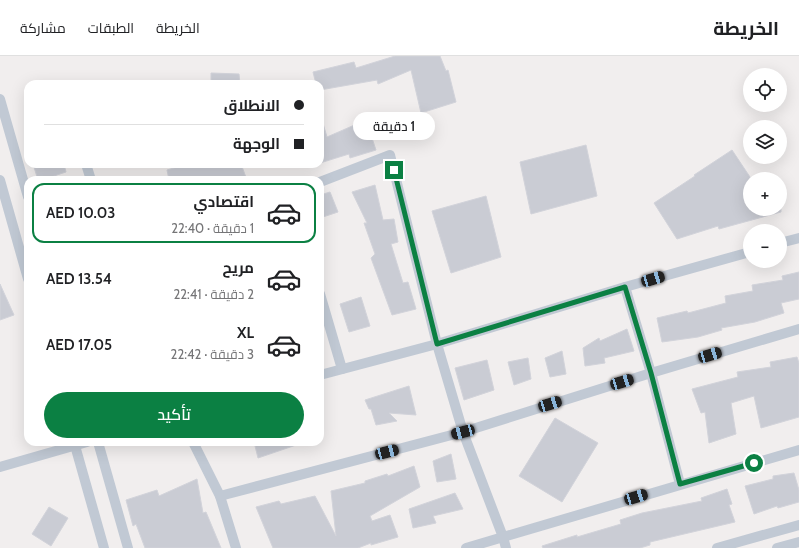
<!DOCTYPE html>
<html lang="ar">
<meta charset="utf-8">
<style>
body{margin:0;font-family:Cabin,Cairo,sans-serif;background:#f2f2f2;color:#202124;direction:rtl;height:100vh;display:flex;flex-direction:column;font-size:15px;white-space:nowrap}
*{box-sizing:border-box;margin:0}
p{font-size:13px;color:#757577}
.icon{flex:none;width:22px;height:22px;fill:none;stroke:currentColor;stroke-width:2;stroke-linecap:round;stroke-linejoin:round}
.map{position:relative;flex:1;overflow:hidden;direction:ltr}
.drawer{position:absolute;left:24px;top:120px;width:300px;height:270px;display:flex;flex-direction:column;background:#fff;border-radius:12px;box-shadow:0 4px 16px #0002;direction:rtl}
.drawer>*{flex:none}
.hud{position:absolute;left:24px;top:24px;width:300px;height:88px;border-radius:12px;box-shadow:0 4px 16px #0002;direction:rtl;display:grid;align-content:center;height:88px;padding:0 20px;background:#fff}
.tools{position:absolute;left:743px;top:12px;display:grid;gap:8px}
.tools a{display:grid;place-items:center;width:44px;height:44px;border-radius:50%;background:#fff;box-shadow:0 4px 16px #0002;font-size:20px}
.end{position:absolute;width:18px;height:18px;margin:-9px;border:5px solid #0b8043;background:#fff;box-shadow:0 0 0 2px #fff}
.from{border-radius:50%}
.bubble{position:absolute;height:28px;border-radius:14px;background:#fff;box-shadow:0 4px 16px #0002;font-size:13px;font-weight:600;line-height:28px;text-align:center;direction:rtl}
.car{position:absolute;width:12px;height:24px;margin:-12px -6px;border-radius:5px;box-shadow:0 0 3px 1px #0007;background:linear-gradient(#222 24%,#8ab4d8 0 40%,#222 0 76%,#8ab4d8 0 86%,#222 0)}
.hud b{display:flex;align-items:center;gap:14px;height:38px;font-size:15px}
.hud b+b{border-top:1px solid #e0e0e0}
.hud i{width:10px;height:10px;background:#202124}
ul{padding:7px 0 0;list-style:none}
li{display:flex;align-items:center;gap:12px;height:60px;margin:0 8px 6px;padding:0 12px;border:2px solid transparent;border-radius:12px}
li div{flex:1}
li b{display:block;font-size:15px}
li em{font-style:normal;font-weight:600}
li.current{border-color:#0b8043}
li>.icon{width:36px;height:36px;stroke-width:1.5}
.primary-button{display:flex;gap:8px;margin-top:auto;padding:8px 20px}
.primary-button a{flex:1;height:46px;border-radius:24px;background:#0b8043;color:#fff;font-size:16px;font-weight:600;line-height:46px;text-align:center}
header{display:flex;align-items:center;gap:24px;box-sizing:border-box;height:56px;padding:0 20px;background:#fff;border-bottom:1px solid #e0e0e0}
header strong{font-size:19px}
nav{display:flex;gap:22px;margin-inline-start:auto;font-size:14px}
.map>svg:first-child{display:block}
.building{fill:#caccd4;stroke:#d2d3da}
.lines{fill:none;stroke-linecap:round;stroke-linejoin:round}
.street{stroke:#c1c9d4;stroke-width:10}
.route{stroke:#0b8043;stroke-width:5}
</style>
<header>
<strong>الخريطة</strong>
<nav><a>الخريطة</a><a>الطبقات</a><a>مشاركة</a></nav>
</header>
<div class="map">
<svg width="799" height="492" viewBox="0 0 799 492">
<rect width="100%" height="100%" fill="#f1eeee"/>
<g class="building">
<path d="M395,0H440L446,15L448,14L456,46L421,57L411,14L378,28L377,24L320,34V28H316L313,16L354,6L356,12Z"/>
<path d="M211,17L239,18L240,28H211Z"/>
<path d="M320,64H322L327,81L366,64L376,94L350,102L349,98L320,107Z"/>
<path d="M586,89L597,140L531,158L520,106Z"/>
<path d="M732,94L750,121V153H781V156L719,173L718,170L677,183L654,147L695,120L694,119Z"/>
<path d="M33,108H64L66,116L42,124H38Z"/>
<path d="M187,108H241L247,124H169L167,114Z"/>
<path d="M375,129L383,164L394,163L398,186L391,188L403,227L408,226L416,253L392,259L371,202L375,198L364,167H367L352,136Z"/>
<path d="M330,136L338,156L320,162V139Z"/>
<path d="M486,140L501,201L451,217L432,155Z"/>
<path d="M799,216V243L781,247L784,257L755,266L721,272L722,274L698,281L662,286L657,262L687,255L688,257L726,247L725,240L753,235L752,229L783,224L782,220Z"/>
<path d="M0,228L14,259L0,264Z"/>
<path d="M361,241L370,270L349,276L340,248Z"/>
<path d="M627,273L634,295L604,302L605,307L585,310L583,292L599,282L600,285Z"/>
<path d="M562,295L566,318L550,321L545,302Z"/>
<path d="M797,301L799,307V361L761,372L754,340L731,347L736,378L709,387L705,356L701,357L692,333L738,321L737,316L771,311L770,306Z"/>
<path d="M528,302L531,323L514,329L508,306Z"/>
<path d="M487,304L494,334L464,344L455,312Z"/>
<path d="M409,330L416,359L389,357L397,365L376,369L371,353H369L365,344Z"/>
<path d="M555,362L598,387L562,446L519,420Z"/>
<path d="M254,386H301L302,387L258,402Z"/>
<path d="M451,398L456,423L437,426L433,405Z"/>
<path d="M414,410L420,431L370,460L372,465L390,459L398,481L371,489V487L358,492H273L256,451L279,445L281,448L315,440L336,480L331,435L365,427V425L387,418L388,420Z"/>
<path d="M794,417L799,434V446L778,452L777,450L754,458L745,430L773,423V420Z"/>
<path d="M197,423L203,457L206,456L221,492H145L136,468L133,470L126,444L157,434L159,440Z"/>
<path d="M727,433L732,448L729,449L735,466L650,486V489L640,492H543L542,490L577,479V481L621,468L620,464L642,457L702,445L701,442Z"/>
<path d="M455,437L463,453L433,460L436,467L413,472L409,453Z"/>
<path d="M49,451L68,462L51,490L32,478Z"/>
</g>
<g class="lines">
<g class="street">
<path d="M0,43L28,141"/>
<path d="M86,108L91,124"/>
<path d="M0,124L28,223"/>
<path d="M320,126L390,99L437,288L463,376L503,481L506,492"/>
<path d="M780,187L799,182"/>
<path d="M625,231L651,317L680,428"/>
<path d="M320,238L342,313"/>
<path d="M320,319L437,288L625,231L750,196"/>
<path d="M74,386L104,492"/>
<path d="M98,386L128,492"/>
<path d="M193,386L220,440L236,492"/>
<path d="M0,411L87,386"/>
<path d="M220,440L463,376L651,317L799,273"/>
<path d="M466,492L799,394"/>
<path d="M717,492L799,469"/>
<path d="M777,492L799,486"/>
</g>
</g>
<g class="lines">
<path class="route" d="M394,114L437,288L625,231L651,317L680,428L754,407"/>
</g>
</svg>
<div class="tools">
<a><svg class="icon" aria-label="locate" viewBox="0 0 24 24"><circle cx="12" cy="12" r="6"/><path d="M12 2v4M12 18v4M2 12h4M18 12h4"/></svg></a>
<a><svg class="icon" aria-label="layers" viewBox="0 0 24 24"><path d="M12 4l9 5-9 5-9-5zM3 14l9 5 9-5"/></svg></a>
<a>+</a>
<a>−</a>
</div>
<i class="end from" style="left:754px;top:407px"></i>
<i class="end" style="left:394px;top:114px"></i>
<div class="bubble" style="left:353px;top:56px;width:82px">1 دقيقة</div>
<i class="car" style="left:653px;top:223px;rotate:74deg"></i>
<i class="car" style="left:710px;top:299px;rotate:74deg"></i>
<i class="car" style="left:622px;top:326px;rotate:73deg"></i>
<i class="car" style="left:550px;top:348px;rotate:73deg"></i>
<i class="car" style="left:463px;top:376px;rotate:255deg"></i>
<i class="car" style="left:387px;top:396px;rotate:75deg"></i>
<i class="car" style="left:636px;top:441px;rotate:73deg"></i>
<div class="hud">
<b><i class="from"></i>الانطلاق</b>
<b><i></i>الوجهة</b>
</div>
<section class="drawer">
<ul>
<li class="current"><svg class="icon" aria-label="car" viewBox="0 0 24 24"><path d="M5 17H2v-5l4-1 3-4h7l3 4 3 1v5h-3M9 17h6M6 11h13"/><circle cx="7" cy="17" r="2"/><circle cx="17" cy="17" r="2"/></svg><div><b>اقتصادي</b><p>1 دقيقة · 22:40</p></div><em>AED 10.03</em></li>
<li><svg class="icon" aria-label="car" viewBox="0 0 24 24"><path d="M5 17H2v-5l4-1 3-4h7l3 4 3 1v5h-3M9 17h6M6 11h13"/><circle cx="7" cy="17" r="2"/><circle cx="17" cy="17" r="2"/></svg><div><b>مريح</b><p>2 دقيقة · 22:41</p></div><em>AED 13.54</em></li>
<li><svg class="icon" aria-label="car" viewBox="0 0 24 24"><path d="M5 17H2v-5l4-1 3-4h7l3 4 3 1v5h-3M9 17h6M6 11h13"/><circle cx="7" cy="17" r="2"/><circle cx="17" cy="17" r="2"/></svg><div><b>XL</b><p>3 دقيقة · 22:42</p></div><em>AED 17.05</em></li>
</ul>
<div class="primary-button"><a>تأكيد</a></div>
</section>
</div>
